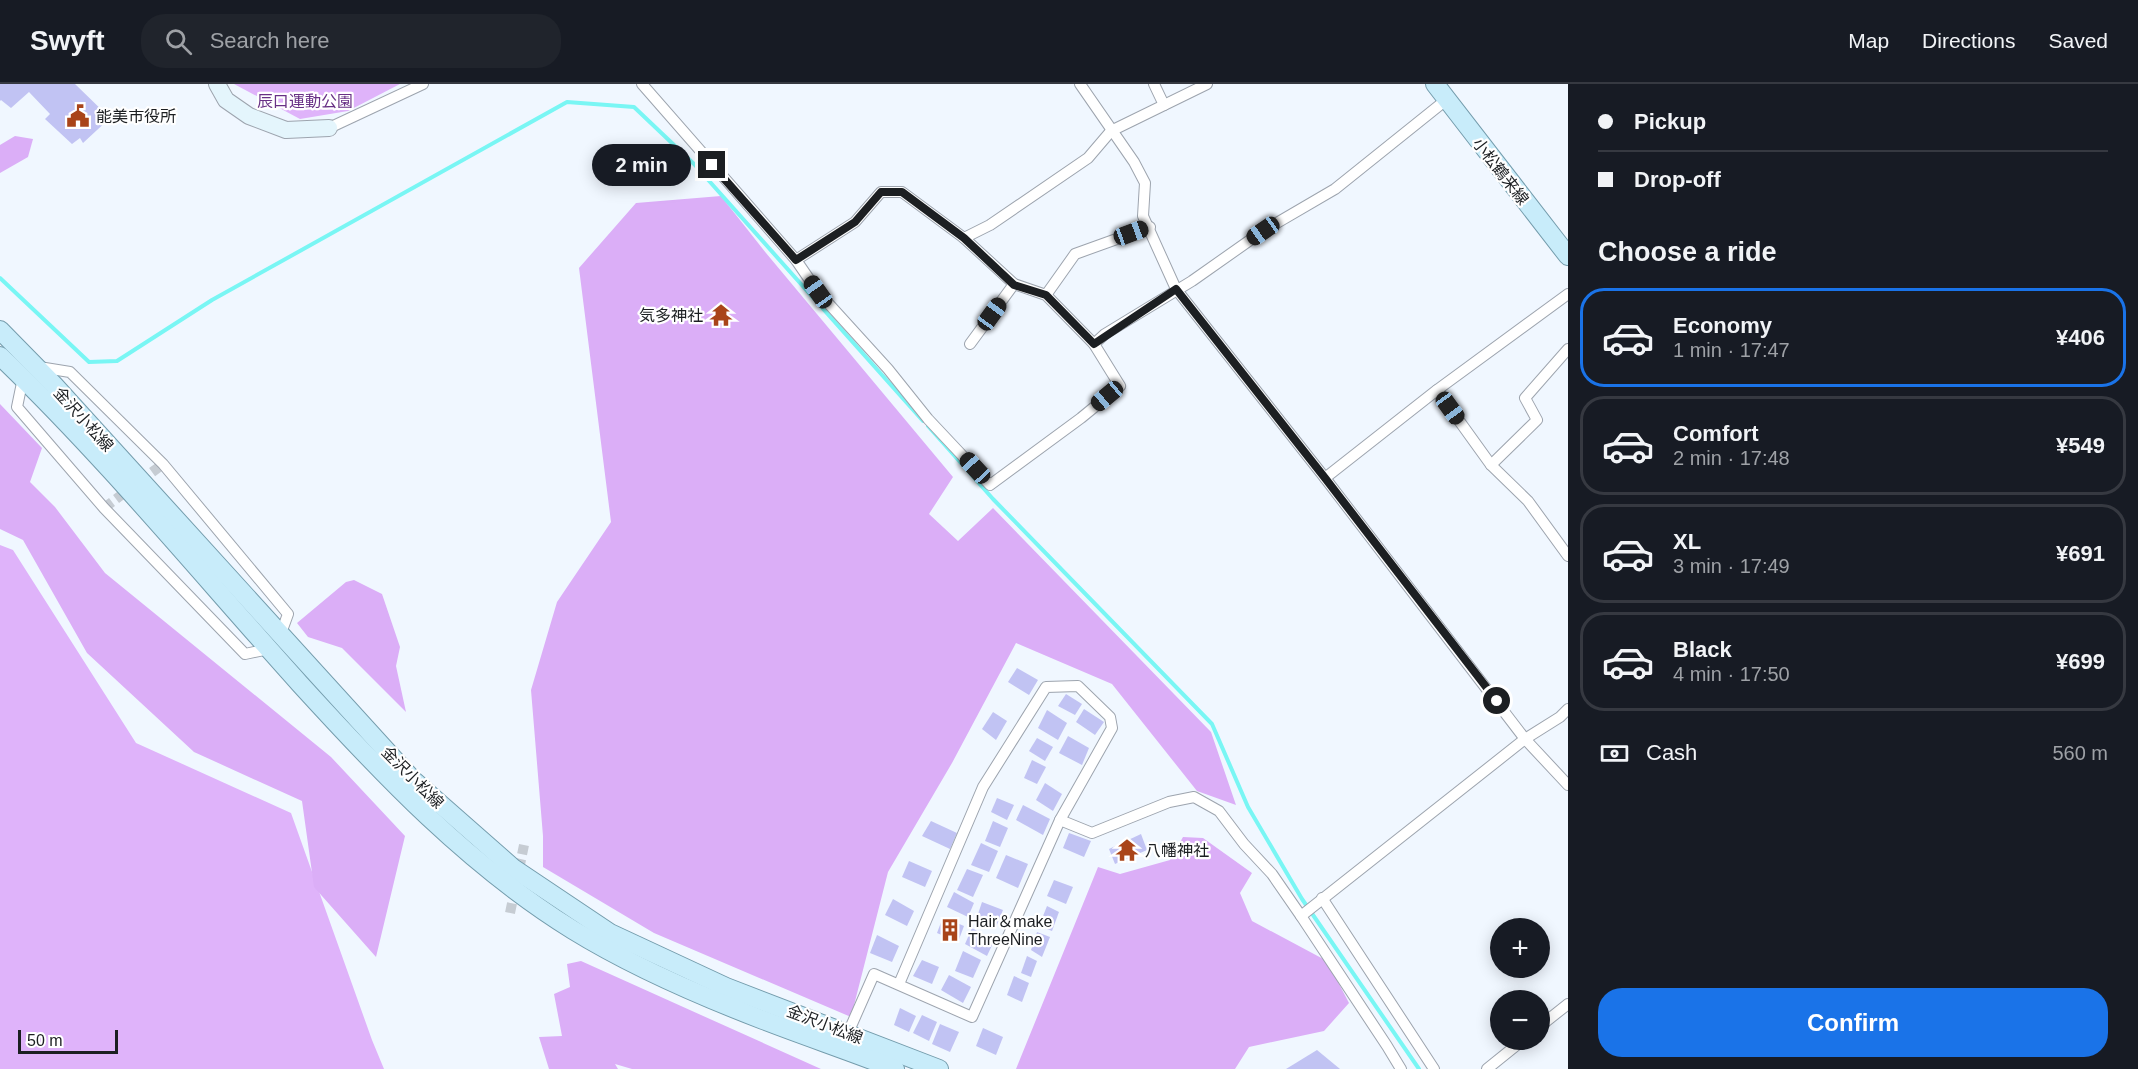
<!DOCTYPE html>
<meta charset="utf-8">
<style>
body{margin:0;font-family:Arial,"Noto Sans JP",sans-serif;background:#20242c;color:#f1f3f6;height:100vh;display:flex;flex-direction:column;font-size:22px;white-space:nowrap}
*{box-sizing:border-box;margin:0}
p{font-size:20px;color:#9ea1a6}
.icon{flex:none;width:33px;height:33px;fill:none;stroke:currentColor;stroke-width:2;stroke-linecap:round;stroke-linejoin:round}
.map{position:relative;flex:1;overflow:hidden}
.panel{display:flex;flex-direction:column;background:#171b24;width:570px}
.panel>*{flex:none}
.top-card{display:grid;align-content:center;height:132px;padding:0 30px;background:#171b24}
.fabs{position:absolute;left:1490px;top:834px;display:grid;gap:12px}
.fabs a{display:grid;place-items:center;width:60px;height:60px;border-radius:50%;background:#171b24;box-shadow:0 3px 15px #0003;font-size:30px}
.scale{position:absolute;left:18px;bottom:15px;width:100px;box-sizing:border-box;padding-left:6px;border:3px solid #1c1f22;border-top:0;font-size:16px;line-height:21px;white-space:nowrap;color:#1c1f22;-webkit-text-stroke:4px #fff;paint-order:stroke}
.end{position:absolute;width:27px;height:27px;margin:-14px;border:8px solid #1c1f22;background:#fff;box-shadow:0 0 0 3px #fff}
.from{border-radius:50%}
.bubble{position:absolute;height:42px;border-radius:21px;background:#171b24;box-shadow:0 3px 15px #0003;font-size:20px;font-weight:700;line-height:42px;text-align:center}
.car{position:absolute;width:18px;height:36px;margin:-18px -9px;border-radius:8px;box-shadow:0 0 4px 2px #0007;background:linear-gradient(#222 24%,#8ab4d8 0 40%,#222 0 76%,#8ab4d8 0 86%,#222 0)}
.top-card b{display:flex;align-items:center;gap:21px;height:57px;font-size:22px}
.top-card b+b{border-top:2px solid #363941}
.top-card i{width:15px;height:15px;background:#f1f3f6}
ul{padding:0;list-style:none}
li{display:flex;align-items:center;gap:18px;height:99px;margin:0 12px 9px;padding:0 18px;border:3px solid #363941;border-radius:24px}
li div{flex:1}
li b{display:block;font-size:22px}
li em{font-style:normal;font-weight:700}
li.active{border-color:#1a73e8}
li>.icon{width:54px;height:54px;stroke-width:1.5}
h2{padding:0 30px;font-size:27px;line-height:72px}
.pay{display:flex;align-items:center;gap:15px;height:66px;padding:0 30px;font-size:22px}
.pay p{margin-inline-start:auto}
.button{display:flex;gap:12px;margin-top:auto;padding:12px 30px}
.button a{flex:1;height:69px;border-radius:24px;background:#1a73e8;color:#fff;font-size:24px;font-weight:700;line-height:69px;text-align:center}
header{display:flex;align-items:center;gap:36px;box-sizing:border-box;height:84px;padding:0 30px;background:#171b24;border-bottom:2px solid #363941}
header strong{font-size:28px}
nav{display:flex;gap:33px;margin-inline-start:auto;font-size:21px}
.search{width:420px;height:54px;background:#20242c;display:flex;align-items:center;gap:15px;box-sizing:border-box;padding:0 21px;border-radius:24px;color:#9ea1a6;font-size:22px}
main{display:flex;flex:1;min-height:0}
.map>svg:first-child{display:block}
.green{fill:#dfb3fa}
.forest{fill:#dbaef7}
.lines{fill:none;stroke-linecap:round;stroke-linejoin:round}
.stream{stroke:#79f6f4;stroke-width:4}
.building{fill:#c1c3f3}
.street-tunnel{stroke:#c6ccd3;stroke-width:10;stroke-dasharray:10 5;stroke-linecap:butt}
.street-casing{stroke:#9da4ae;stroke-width:12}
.secondary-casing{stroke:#9da4ae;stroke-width:18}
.primary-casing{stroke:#749cac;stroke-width:20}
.street{stroke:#fff;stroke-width:10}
.secondary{stroke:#e4f5fc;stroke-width:16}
.primary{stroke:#c8ecfa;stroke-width:18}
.route{stroke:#1c1f22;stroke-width:8}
.labels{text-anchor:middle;stroke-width:4.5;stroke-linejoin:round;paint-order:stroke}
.park-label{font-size:16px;fill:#683085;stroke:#fff}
.poi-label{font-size:16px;fill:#1c1f22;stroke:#fff;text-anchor:start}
.street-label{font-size:16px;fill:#1c1f22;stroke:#fff}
</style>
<header>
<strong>Swyft</strong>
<div class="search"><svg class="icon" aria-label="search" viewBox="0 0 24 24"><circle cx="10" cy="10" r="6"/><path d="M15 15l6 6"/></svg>Search here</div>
<nav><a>Map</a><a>Directions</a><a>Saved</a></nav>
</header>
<main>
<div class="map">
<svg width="1568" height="985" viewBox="0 0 1568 985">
<rect width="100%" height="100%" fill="#f0f7ff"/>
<g class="green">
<path d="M234,0H400L348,27L300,35Z"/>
<path d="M0,461L13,466L136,659L291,729L372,956L384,985H0Z"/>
</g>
<g class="forest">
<path d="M15,52L33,55L28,73L0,89V61Z"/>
<path d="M721,112L766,169L953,393L929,430L958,457L993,424L1211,648L1236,721L1197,707L1112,600L1016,559L952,679L888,788L851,933L654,849L543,783V752L531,606L557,518L611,438L579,184L636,119Z"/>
<path d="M0,320L42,364L30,398L55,423L105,489L331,673L405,752L376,873L314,803L302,717L194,668L87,569L23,456L0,445Z"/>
<path d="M354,496L382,510L400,563L396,582L406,628L342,564L308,553L297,539L346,498Z"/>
<path d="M1183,753L1203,754L1252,789L1240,809L1252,837L1327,877L1349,919L1324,947L1249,963L1235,985H1016L1098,783L1120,790L1170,776Z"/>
<path d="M581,877L821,985H632L615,980L618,985H549L539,953L562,952L554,910L570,903L567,880Z"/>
</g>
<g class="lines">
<g class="stream">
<path d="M0,194L89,278L117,277L212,216L567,18L634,23L694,80L923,337"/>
<path d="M928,342L993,415L1212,640L1248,723L1302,815L1419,985"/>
</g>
</g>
<g class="building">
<path d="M0,0H75L110,34L83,59L80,54L72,60L45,35L50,30L29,8L11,24L1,16L0,17Z"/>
<path d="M1017,584L1038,596L1029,611L1008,598Z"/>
<path d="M1066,610L1082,620L1075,631L1058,622Z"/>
<path d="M1084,625L1104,638L1095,651L1076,638Z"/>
<path d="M1047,626L1067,639L1058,656L1038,644Z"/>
<path d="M993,628L1007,637L996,656L982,645Z"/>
<path d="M1068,652L1089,664L1082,681L1059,669Z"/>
<path d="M1037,654L1053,663L1045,677L1029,667Z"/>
<path d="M1032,676L1046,683L1037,700L1024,694Z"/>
<path d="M1045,699L1062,710L1053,727L1036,716Z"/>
<path d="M997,714L1014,721L1007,736L991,728Z"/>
<path d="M1023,721L1050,735L1043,751L1016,736Z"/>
<path d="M931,737L957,749L950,765L922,752Z"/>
<path d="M993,737L1008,744L1000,763L985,757Z"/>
<path d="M1069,749L1091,757L1084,773L1063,764Z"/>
<path d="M1141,750L1147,766L1115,780L1109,765Z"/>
<path d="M981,759L998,767L989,788L971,781Z"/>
<path d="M1006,771L1028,780L1018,804L996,794Z"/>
<path d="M909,777L932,787L925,803L902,793Z"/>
<path d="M967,785L983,791L973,813L957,806Z"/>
<path d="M1054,796L1073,803L1066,820L1047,812Z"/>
<path d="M954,808L974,819L968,833L947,823Z"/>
<path d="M893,815L914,827L907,842L885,831Z"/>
<path d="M982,818L1003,826L996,843L976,836Z"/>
<path d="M1047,822L1059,828L1052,847L1039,842Z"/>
<path d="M943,833L964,842L958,858L937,849Z"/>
<path d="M972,844L994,857L987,872L965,860Z"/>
<path d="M1037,848L1050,853L1042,873L1031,866Z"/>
<path d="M877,851L899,862L892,878L870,869Z"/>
<path d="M963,867L981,876L973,894L955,887Z"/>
<path d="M1027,872L1037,877L1031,893L1021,889Z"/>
<path d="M922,876L939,883L932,900L913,892Z"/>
<path d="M949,891L971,903L963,919L941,906Z"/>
<path d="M1014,892L1029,899L1022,918L1007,911Z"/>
<path d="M900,924L916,932L909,948L894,941Z"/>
<path d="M922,931L937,938L929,957L913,949Z"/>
<path d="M940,940L959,948L950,968L932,960Z"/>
<path d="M983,944L1003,953L996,971L976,962Z"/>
<path d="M1317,966L1340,985H1286Z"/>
</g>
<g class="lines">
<g class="street-tunnel">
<path d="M104,424L163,380"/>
<path d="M510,829L524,761"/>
</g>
<g class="street-casing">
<g id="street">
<path d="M642,0L796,176L818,208L888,285L928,335L990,401L1081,334L1120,302L1094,260L1105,250L1192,197L1263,147L1335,105L1446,16"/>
<path d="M1080,0L1134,78L1145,99L1143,132L1176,205L1325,394L1525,655L1568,701"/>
<path d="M1154,0L1164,21"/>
<path d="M329,44L423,0"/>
<path d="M964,154L1014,200L1046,211L1094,260"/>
<path d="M796,176L855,138L881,108H902L964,154L990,141L1088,74L1111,47L1207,0"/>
<path d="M1046,211L1075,170L1150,143"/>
<path d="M970,260L1014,200"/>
<path d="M39,283L70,288L163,380L288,530L280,552"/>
<path d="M23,294L17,323L104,424L245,570L269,565"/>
<path d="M1437,306L1491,381L1528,417L1568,472"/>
<path d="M1491,381L1537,336L1525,314L1568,265"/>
<path d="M1325,394L1437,306L1568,210"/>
<path d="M1060,736L1092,749L1169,718L1194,713L1219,727L1244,760L1272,790L1301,832L1525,655L1560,633L1568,625"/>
<path d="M1322,814L1434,985"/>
<path d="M1301,832L1387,962L1401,985"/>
<path d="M1539,943L1568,920"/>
<path d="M848,949L874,890L972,933L1060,736L1112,644L1110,633L1078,602L1046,603L983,703L899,900"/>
<path d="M1487,985L1523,956"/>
</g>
</g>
<g class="secondary-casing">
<path id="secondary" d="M217,0L226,16L249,32L286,46L329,44"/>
</g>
<g class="primary-casing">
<g id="primary">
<path d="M1435,0L1568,172"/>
<path d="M0,246L54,301L413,696L513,784L610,849L726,903L939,985"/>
<path d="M0,272C107,375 201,490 300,600C383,691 468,781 573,846C633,883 698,911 763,936C807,953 852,968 895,985"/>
</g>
</g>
<use href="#street" class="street"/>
<use href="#secondary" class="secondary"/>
<use href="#primary" class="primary"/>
</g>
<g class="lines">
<path class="route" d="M712,81L796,176L855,138L881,108H902L964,154L1014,201L1046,211L1094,260L1176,205L1325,394L1497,617"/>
</g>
<defs>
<g id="civic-bare" transform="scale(1.8)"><path d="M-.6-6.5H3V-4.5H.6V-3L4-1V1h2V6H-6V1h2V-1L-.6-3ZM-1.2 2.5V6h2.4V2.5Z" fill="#a94419" stroke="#fff" stroke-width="2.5" paint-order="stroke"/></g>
<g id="temple-bare" transform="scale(1.8)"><path d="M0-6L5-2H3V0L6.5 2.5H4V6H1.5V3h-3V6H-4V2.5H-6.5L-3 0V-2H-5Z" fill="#a94419" stroke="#fff" stroke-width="2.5" paint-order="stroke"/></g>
<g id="building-bare" transform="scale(1.8)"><path d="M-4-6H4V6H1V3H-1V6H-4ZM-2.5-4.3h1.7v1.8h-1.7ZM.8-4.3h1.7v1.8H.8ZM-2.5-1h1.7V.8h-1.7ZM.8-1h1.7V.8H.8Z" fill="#a94419" stroke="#fff" stroke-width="2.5" paint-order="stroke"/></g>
</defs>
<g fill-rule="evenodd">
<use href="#civic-bare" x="78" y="32"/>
<use href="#temple-bare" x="721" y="231"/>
<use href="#temple-bare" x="1127" y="766"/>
<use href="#building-bare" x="950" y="846"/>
</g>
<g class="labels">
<g class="park-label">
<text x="305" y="23">辰口運動公園</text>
</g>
<g class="poi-label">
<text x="96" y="38">能美市役所</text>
<text x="703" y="237" text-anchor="end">気多神社</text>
<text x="1145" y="772">八幡神社</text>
<text x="968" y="843">Hair＆make<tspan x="968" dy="18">ThreeNine</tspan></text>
</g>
<g class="street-label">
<text transform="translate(1501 87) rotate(52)" y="6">小松鶴来線</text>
<text transform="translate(84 335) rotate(48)" y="6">金沢小松線</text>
<text transform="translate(413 693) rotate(45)" y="6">金沢小松線</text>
<text transform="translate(825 940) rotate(21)" y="6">金沢小松線</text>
</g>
</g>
</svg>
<div class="fabs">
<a>+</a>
<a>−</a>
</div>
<div class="scale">50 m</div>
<i class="end from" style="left:1497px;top:617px"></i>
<i class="end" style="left:712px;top:81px"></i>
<div class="bubble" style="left:592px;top:60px;width:99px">2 min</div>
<i class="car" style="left:1263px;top:147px;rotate:235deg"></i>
<i class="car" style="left:1131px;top:149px;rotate:70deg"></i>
<i class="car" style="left:818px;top:208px;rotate:325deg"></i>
<i class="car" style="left:992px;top:230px;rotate:36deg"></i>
<i class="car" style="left:1107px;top:312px;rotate:230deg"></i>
<i class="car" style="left:1450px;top:324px;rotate:144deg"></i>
<i class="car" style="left:975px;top:384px;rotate:317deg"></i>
</div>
<section class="panel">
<div class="top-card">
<b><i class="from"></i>Pickup</b>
<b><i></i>Drop-off</b>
</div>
<h2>Choose a ride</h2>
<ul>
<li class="active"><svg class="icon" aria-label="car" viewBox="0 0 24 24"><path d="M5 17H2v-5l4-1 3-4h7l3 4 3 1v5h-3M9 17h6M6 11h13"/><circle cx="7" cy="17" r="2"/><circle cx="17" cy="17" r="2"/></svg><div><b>Economy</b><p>1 min · 17:47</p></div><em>¥406</em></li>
<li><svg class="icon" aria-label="car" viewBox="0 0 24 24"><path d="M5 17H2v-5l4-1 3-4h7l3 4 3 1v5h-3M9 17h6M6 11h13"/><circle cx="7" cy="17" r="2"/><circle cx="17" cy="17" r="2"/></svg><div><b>Comfort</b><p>2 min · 17:48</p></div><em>¥549</em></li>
<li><svg class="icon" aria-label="car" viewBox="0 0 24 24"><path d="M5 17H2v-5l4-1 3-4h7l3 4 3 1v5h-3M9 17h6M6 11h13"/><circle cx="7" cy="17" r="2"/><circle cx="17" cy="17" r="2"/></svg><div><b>XL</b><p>3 min · 17:49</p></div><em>¥691</em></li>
<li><svg class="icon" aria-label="car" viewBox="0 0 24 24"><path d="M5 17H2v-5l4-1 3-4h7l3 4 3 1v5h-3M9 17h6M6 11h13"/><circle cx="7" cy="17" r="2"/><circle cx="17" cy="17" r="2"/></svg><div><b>Black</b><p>4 min · 17:50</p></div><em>¥699</em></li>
</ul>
<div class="pay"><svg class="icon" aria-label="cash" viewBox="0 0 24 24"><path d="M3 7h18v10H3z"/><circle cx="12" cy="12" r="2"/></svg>Cash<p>560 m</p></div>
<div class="button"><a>Confirm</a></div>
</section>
</main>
